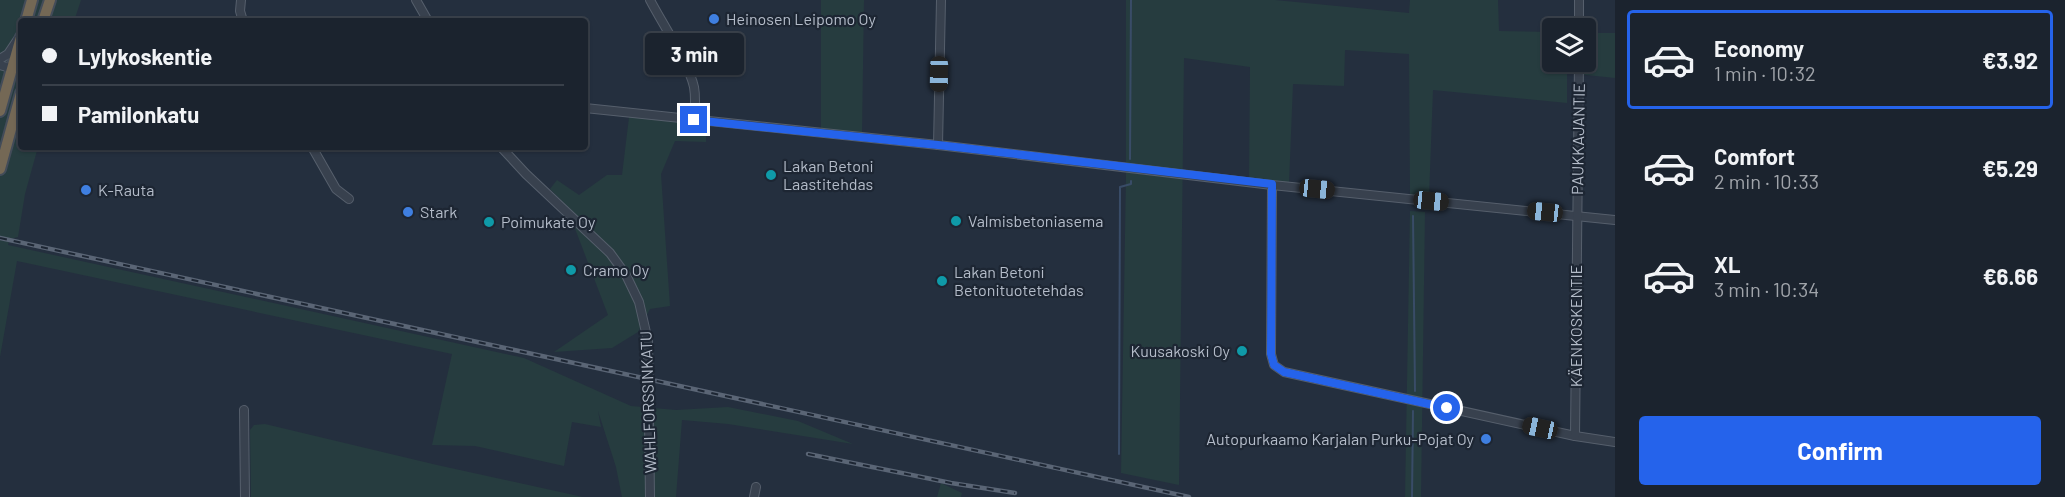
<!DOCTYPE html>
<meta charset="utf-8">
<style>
body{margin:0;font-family:Barlow,sans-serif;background:#242b36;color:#f1f3f6;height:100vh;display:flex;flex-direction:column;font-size:22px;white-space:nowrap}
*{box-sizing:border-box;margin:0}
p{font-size:20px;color:#a0a4aa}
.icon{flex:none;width:33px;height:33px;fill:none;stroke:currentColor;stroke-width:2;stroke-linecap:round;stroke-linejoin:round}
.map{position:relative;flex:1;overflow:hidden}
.details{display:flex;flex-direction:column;background:#1b232e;width:450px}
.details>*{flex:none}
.hud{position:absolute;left:18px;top:18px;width:570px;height:132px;border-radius:6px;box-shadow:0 2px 4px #0004,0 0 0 2px #39404a;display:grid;align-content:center;height:132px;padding:0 24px;background:#1b232e}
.buttons{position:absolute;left:1542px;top:18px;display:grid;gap:12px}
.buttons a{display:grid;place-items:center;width:54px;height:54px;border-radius:6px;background:#1b232e;box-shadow:0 2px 4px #0004,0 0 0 2px #39404a;font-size:30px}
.end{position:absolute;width:27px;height:27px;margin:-14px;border:8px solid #2563eb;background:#fff;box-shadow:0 0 0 3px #fff}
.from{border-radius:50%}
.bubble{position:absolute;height:42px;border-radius:6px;background:#1b232e;box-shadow:0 2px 4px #0004,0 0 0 2px #39404a;font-size:20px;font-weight:700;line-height:42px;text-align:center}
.car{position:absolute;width:18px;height:36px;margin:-18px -9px;border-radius:8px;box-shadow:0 0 4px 2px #0007;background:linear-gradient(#222 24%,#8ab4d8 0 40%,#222 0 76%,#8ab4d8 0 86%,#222 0)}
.hud b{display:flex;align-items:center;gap:21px;height:57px;font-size:22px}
.hud b+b{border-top:2px solid #39404a}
.hud i{width:15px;height:15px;background:#f1f3f6}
ul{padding:10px 0 0;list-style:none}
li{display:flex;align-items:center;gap:18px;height:99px;margin:0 12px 9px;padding:0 12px;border:3px solid transparent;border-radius:6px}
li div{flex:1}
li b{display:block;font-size:22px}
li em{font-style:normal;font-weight:700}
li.on{border-color:#2563eb}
li>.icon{width:54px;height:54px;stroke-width:1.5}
.action{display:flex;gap:12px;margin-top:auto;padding:12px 24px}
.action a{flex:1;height:69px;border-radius:6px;background:#2563eb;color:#fff;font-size:24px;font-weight:700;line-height:69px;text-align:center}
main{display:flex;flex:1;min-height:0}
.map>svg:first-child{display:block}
.green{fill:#263c3f}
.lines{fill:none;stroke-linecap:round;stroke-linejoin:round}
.stream{stroke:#394c67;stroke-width:2}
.minor-casing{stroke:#565f6c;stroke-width:10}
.highway-casing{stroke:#434c59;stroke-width:14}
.minor{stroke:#38414e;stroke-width:8}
.highway{stroke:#746855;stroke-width:10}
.rail-casing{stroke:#5a6575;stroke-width:4.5}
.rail{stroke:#1d2633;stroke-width:2;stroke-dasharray:7;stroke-linecap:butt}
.route{stroke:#2563eb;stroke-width:8}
.shop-dot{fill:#3f7fe0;stroke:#1d2633;stroke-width:2}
.culture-dot{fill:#0f9aa8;stroke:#1d2633;stroke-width:2}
.labels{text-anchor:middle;stroke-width:4.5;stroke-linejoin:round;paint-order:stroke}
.poi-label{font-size:16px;fill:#b4bcc9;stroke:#1d2633;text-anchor:start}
.street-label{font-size:16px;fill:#b4bcc9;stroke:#1d2633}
</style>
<main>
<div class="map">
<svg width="1615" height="497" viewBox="0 0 1615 497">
<rect width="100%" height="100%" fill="#242f3e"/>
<g class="green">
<path d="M0,0H81L74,21H21V147H38L25,194L18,237L10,239L0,237Z"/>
<path d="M821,0H864L862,134L821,131Z"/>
<path d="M1126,0H1275L1409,13L1410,0H1498L1499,31L1552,32V62H1586V33H1615V78L1567,73V103L1433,90L1429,197L1410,196L1409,54L1345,50L1344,86L1293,84L1289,184L1249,179L1250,67L1184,58L1179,485L1121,473L1126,176Z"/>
<path d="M630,109L691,116L706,132V142L675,141L661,174L670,306L650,309L638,332L612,348L554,352L608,315L566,205L550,189L557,180L579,195L607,175H622Z"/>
<path d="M1410,211L1425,212L1421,497H1405Z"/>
<path d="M0,240L9,241L8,245L524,358L631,406L676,410L728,407L798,421L853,444L728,424L682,420L676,497H622L616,467L598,411L601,427L572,422L564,466L475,446L432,445L452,354L17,261L0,357Z"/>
<path d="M265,424L437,465L583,497H251L250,430L254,425Z"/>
<path d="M941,483L962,493L961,497H937Z"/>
</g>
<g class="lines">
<g class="stream">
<path d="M1130,159L1131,0"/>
<path d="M1413,216L1415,391"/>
<path d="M1119,454L1120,187L1131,184V181"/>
<path d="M1412,497L1413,411"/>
</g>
<g class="minor-casing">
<g id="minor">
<path d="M241,0L240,11L243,21"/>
<path d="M416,0L428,21"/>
<path d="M650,0C662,23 689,64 694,87C696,98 695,109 694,120"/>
<path d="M1579,28V0"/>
<path d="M0,59L8,54L18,39"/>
<path d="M0,65L21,71"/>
<path d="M585,108L938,145L1272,185L1615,220"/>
<path d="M938,145L941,0"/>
<path d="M312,147L336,189L349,199"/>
<path d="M501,147L526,174L610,253L626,275L639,302L648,341L650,497"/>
<path d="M1272,185L1271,354L1274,365L1284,372L1575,436L1615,442"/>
<path d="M244,410L245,497"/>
<path d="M1575,436L1579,62"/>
<path d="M754,497L756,487"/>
</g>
</g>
<g class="highway-casing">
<g id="highway">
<path d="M26,21L32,0"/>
<path d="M43,21L50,0"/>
<path d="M0,111L21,37"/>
<path d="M0,169L21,93"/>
</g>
</g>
<use href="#minor" class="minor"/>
<use href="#highway" class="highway"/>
<g class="rail-casing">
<g id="rail">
<path d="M0,238L1189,497"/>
<path d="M808,454L951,483L1015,493"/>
</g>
</g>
<use href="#rail" class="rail"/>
</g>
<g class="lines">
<path class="route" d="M694,120L938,145L1272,184L1271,354L1274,365L1284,372L1447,408"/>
</g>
<g class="shop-dot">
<circle cx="714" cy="19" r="6"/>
<circle cx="86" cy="190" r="6"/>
<circle cx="408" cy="212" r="6"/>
<circle cx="1486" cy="439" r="6"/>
</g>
<g class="culture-dot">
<circle cx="771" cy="175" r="6"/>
<circle cx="956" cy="221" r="6"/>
<circle cx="489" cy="222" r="6"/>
<circle cx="571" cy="270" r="6"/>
<circle cx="942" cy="281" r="6"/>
<circle cx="1242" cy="351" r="6"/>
</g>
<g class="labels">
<g class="poi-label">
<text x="726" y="25">Heinosen Leipomo Oy</text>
<text x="783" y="172">Lakan Betoni<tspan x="783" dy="18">Laastitehdas</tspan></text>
<text x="98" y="196">K-Rauta</text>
<text x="420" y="218">Stark</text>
<text x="968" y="227">Valmisbetoniasema</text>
<text x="501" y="228">Poimukate Oy</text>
<text x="583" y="276">Cramo Oy</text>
<text x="954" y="278">Lakan Betoni<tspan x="954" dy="18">Betonituotetehdas</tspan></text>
<text x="1230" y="357" text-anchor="end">Kuusakoski Oy</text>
<text x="1474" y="445" text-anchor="end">Autopurkaamo Karjalan Purku-Pojat Oy</text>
</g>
<g class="street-label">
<text transform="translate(1578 139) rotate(-89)" y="6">PAUKKAJANTIE</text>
<text transform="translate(1576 326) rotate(-90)" y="6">KÄENKOSKENTIE</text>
<text transform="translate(648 402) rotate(-92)" y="6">WAHLFORSSINKATU</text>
</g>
</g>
</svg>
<div class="buttons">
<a><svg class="icon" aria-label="layers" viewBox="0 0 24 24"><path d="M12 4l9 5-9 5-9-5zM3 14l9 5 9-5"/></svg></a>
</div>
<i class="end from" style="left:1447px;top:408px"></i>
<i class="end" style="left:694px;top:120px"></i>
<div class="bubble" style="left:645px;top:33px;width:99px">3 min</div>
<i class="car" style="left:939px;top:74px;rotate:181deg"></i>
<i class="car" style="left:1317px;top:189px;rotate:96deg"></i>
<i class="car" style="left:1431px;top:201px;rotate:96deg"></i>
<i class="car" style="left:1545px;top:212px;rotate:276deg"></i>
<i class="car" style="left:1540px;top:428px;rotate:282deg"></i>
<div class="hud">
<b><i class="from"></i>Lylykoskentie</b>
<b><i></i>Pamilonkatu</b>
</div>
</div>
<section class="details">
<ul>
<li class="on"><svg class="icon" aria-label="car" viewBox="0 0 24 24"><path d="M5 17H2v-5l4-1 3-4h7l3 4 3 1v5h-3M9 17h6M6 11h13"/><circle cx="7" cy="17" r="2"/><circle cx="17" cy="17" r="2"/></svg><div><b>Economy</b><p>1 min · 10:32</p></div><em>€3.92</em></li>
<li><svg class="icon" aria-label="car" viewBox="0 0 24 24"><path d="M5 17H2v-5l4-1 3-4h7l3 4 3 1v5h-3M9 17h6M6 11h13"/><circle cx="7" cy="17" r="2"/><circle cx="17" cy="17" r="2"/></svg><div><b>Comfort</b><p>2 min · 10:33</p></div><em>€5.29</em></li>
<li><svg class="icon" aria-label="car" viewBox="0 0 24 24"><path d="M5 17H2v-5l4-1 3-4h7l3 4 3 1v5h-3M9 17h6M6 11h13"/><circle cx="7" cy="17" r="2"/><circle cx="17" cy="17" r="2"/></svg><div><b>XL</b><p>3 min · 10:34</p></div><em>€6.66</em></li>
</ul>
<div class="action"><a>Confirm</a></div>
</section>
</main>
